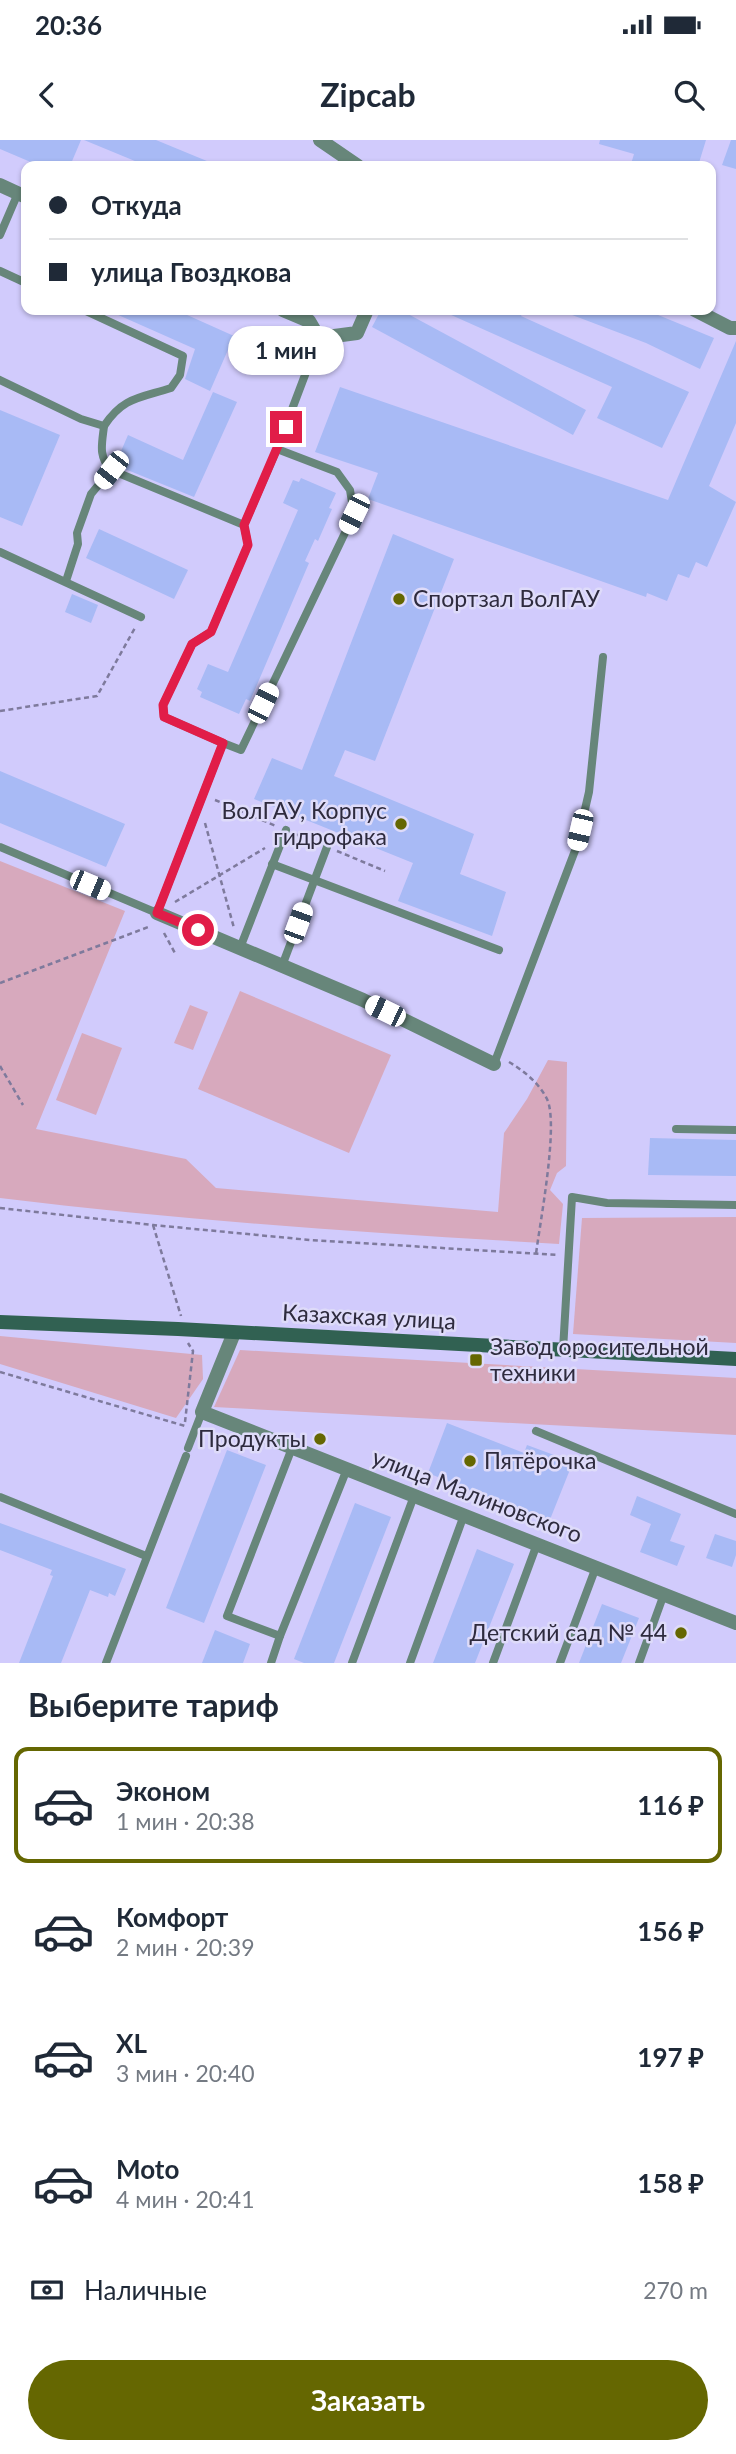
<!DOCTYPE html>
<html lang="ru">
<meta charset="utf-8">
<style>
body{margin:0;font-family:Lato,sans-serif;background:#f6f6f7;color:#1f2937;height:100vh;display:flex;flex-direction:column;font-size:26px;white-space:nowrap}
*{box-sizing:border-box;margin:0}
p{font-size:23px;color:#747a83}
.icon{flex:none;width:38px;height:38px;fill:none;stroke:currentColor;stroke-width:2;stroke-linecap:round;stroke-linejoin:round}
.map{position:relative;height:1523px;overflow:hidden}
.details{display:flex;flex-direction:column;background:#fff;flex:1}
.details>*{flex:none}
.top-card{position:absolute;left:21px;top:21px;width:695px;height:154px;border-radius:14px;box-shadow:0 2px 5px #0004;display:grid;align-content:center;height:154px;padding:0 28px;background:#fff}
.end{position:absolute;width:32px;height:32px;margin:-16px;border:9px solid #e11d48;background:#fff;box-shadow:0 0 0 4px #fff}
.from{border-radius:50%}
.bubble{position:absolute;height:49px;border-radius:24px;background:#fff;box-shadow:0 2px 5px #0004;font-size:23px;font-weight:700;line-height:49px;text-align:center}
.car{position:absolute;width:21px;height:42px;margin:-21px -10px;border-radius:9px;box-shadow:0 0 5px 2px #0007;background:linear-gradient(#fff 24%,#345 0 40%,#fff 0 76%,#345 0 86%,#fff 0)}
.top-card b{display:flex;align-items:center;gap:24px;height:66px;font-size:26px}
.top-card b+b{border-top:2px solid #e0e1e3}
.top-card i{width:18px;height:18px;background:#1f2937}
ul{padding:0;list-style:none}
li{display:flex;align-items:center;gap:21px;height:116px;margin:0 14px 10px;padding:0 14px;border:4px solid transparent;border-radius:14px}
li div{flex:1}
li b{display:block;font-size:26px}
li em{font-style:normal;font-weight:700}
li.active{border-color:#656701}
li>.icon{width:63px;height:63px;stroke-width:1.5}
h2{padding:0 28px;font-size:32px;line-height:84px}
.pay{display:flex;align-items:center;gap:18px;height:77px;padding:0 28px;font-size:26px}
.pay p{margin-inline-start:auto}
.button{display:flex;gap:14px;margin-top:auto;padding:14px 28px}
.button a{flex:1;height:80px;border-radius:42px;background:#656701;color:#fff;font-size:28px;font-weight:700;line-height:80px;text-align:center}
.status{display:flex;justify-content:space-between;align-items:center;height:49px;padding:0 35px;background:#fff;direction:ltr}
.status svg{height:19px;fill:currentColor}
header{display:flex;justify-content:space-between;align-items:center;height:91px;padding:0 28px;background:#fff;font-size:32px;font-weight:700}
.map>svg:first-child{display:block}
.green{fill:#d7a9bd}
.building{fill:#a8baf5}
.lines{fill:none;stroke-linecap:round;stroke-linejoin:round}
.path{stroke:#7e7a9c;stroke-width:2.5;stroke-dasharray:5 3.5;stroke-linecap:butt}
.service{stroke:#67867a;stroke-width:8}
.minor{stroke:#67867a;stroke-width:14}
.secondary{stroke:#316152;stroke-width:14}
.route{stroke:#e11d48;stroke-width:9}
.poi-dot{fill:#656701;stroke:#dedbf9;stroke-width:2.5}
.labels{text-anchor:middle;stroke-width:5;stroke-linejoin:round;paint-order:stroke}
.poi-label{font-size:23px;fill:#2e2b3e;stroke:#dedbf9;text-anchor:start}
.street-label{font-size:23px;fill:#2e2b3e;stroke:#dedbf9}
</style>
<div class="status"><b>20:36</b><svg viewBox="0 0 49 12"><path d="M0 12V9h3v3zM5 12V6h3v6zM10 12V3h3v9zM15 12V0h3v12zM26 1h20v11H26zM47 4h2v5h-2z"/></svg></div>
<header><svg class="icon" aria-label="back" viewBox="0 0 24 24"><path d="M15 5l-7 7 7 7"/></svg>Zipcab<svg class="icon" aria-label="search" viewBox="0 0 24 24"><circle cx="10" cy="10" r="6"/><path d="M15 15l6 6"/></svg></header>
<div class="map">
<svg width="736" height="1523" viewBox="0 0 736 1523">
<rect width="100%" height="100%" fill="#d1cbfc"/>
<g class="green">
<path d="M0,721L125,771L36,989L186,1019L216,1048L498,1072L504,993L527,959L548,920L567,922L566,1026L557,1033L550,1050L563,1064L559,1104C372,1093 186,1081 0,1058Z"/>
<path d="M240,851L391,915L349,1013L198,949Z"/>
<path d="M190,865L208,872L193,910L174,903Z"/>
<path d="M82,893L122,908L96,975L56,960Z"/>
<path d="M736,1077V1203L573,1194L582,1078Z"/>
<path d="M0,1196L202,1215L203,1239L176,1278L0,1224Z"/>
<path d="M240,1210L736,1238V1295L214,1267Z"/>
</g>
<g class="building">
<path d="M0,0H81L70,26H40L0,9Z"/>
<path d="M84,0H156L219,26H147Z"/>
<path d="M600,0H706L698,26H640L631,24L634,14L599,4Z"/>
<path d="M731,0H736V29L722,25Z"/>
<path d="M107,170H176L234,196L210,251L185,239L195,209Z"/>
<path d="M381,170H410L408,174L586,270L573,295L372,187Z"/>
<path d="M440,170H524L521,176L689,252L662,308L597,278L612,247Z"/>
<path d="M559,170H646L714,198L700,229L646,203Z"/>
<path d="M736,201V283L709,346L736,362L707,427L696,422L689,438L678,434L667,461L647,453L646,457L368,359L378,333L315,312L340,247L668,360Z"/>
<path d="M213,252L237,262L194,357L115,325L128,295L183,320Z"/>
<path d="M0,270L60,295L22,386L0,377Z"/>
<path d="M301,338L336,353L329,368L332,369L318,401L315,399L305,421L309,423L250,561L246,559L239,574L200,557L202,552L197,549L208,524L228,532L298,370L283,363L293,340L299,342Z"/>
<path d="M99,389L188,430L174,459L86,418Z"/>
<path d="M393,394L454,419L375,621L345,610L334,636L474,694L460,734L506,752L492,796L398,761L413,723L254,659L272,618L302,630Z"/>
<path d="M72,454L98,465L91,483L65,472Z"/>
<path d="M0,631L125,684L106,727L0,683Z"/>
<path d="M650,998L736,1000V1036L648,1035Z"/>
<path d="M447,1283L524,1313L527,1305L573,1322L549,1382L428,1333Z"/>
<path d="M227,1310L266,1325L204,1483L166,1468Z"/>
<path d="M637,1356L681,1374L670,1401L685,1406L677,1426L640,1412L651,1384L630,1375Z"/>
<path d="M355,1363L391,1377L334,1523H304L294,1519Z"/>
<path d="M0,1383L126,1429L115,1456L109,1453L108,1457L90,1450L61,1523H19L53,1436L50,1435L52,1430L0,1410Z"/>
<path d="M715,1394L736,1401V1415L732,1427L706,1418Z"/>
<path d="M477,1409L514,1424L475,1523H433Z"/>
<path d="M602,1464L639,1478L621,1523H579Z"/>
<path d="M215,1490L250,1504L243,1523H202Z"/>
</g>
<g class="lines">
<g class="path">
<path d="M0,571L97,556L136,486"/>
<path d="M215,660L276,686"/>
<path d="M205,683L234,788"/>
<path d="M295,694L318,703"/>
<path d="M337,711L385,731"/>
<path d="M175,762L265,708"/>
<path d="M164,793L176,815"/>
<path d="M0,843L151,786"/>
<path d="M509,922C524,931 539,943 547,959C559,984 540,1082 536,1114"/>
<path d="M0,926L23,965"/>
<path d="M0,1068L153,1085L310,1100L558,1115"/>
<path d="M153,1085L181,1176"/>
<path d="M0,1232L185,1286"/>
<path d="M185,1282L193,1211L188,1203"/>
</g>
<g class="service">
<path d="M0,95L18,53"/>
<path d="M0,131L26,143"/>
<path d="M0,240L81,279L104,286C123,257 140,258 171,248L180,235L183,216L84,170"/>
<path d="M104,286C102,304 98,316 111,330L244,385"/>
<path d="M0,412L141,477"/>
<path d="M66,441L78,404L77,393L91,354L111,330"/>
<path d="M223,603L241,610L354,374L350,350L337,332L277,309"/>
<path d="M0,707L157,773L223,603L164,577L163,565L192,504L211,492L248,405L244,385L277,309L319,198"/>
<path d="M272,724L499,810"/>
<path d="M240,808L286,690"/>
<path d="M282,826L327,707"/>
<path d="M494,924L576,708L589,652L603,517"/>
<path d="M676,989L736,990"/>
<path d="M563,1210L572,1057L607,1063L736,1065"/>
<path d="M536,1291L736,1374"/>
<path d="M188,1308L202,1272"/>
<path d="M292,1308L227,1476L280,1496L347,1329"/>
<path d="M0,1357L146,1416"/>
<path d="M106,1523L186,1316"/>
<path d="M271,1523L280,1496"/>
<path d="M352,1523L414,1356"/>
<path d="M410,1523L464,1375"/>
<path d="M493,1523L537,1404"/>
<path d="M560,1523L596,1427"/>
<path d="M639,1523L664,1454"/>
</g>
<g class="minor">
<path d="M320,0L358,26"/>
<path d="M0,45L26,57"/>
<path d="M283,170L309,181L319,198L357,193L367,170"/>
<path d="M695,170L730,188H736"/>
<path d="M157,773L363,860L494,924"/>
<path d="M234,1193L202,1272L736,1483"/>
</g>
<path class="secondary" d="M0,1182L178,1189L736,1219"/>
</g>
<g class="lines">
<path class="route" d="M198,790L157,773L223,603L164,577L163,565L192,504L211,492L248,405L244,385L286,287"/>
</g>
<g class="poi-dot">
<circle cx="399" cy="459" r="7"/>
<circle cx="401" cy="684" r="7"/>
<rect x="469" y="1213" width="14" height="14" rx="3.5"/>
<circle cx="320" cy="1299" r="7"/>
<circle cx="470" cy="1321" r="7"/>
<circle cx="681" cy="1493" r="7"/>
</g>
<g class="labels">
<g class="poi-label">
<text x="413" y="467">Спортзал ВолГАУ</text>
<text x="387" y="679" text-anchor="end">ВолГАУ, Корпус<tspan x="387" dy="26">гидрофака</tspan></text>
<text x="490" y="1215">Завод оросительной<tspan x="490" dy="26">техники</tspan></text>
<text x="306" y="1307" text-anchor="end">Продукты</text>
<text x="484" y="1329">Пятёрочка</text>
<text x="667" y="1501" text-anchor="end">Детский сад № 44</text>
</g>
<g class="street-label">
<text transform="translate(369 1177) rotate(3)" y="8">Казахская улица</text>
<text transform="translate(477 1356) rotate(21)" y="8">улица Малиновского</text>
</g>
</g>
</svg>
<i class="end from" style="left:198px;top:790px"></i>
<i class="end" style="left:286px;top:287px"></i>
<div class="bubble" style="left:228px;top:186px;width:116px">1 мин</div>
<i class="car" style="left:111px;top:330px;rotate:218deg"></i>
<i class="car" style="left:354px;top:374px;rotate:206deg"></i>
<i class="car" style="left:263px;top:563px;rotate:26deg"></i>
<i class="car" style="left:580px;top:690px;rotate:193deg"></i>
<i class="car" style="left:90px;top:745px;rotate:113deg"></i>
<i class="car" style="left:298px;top:783px;rotate:20deg"></i>
<i class="car" style="left:385px;top:871px;rotate:296deg"></i>
<div class="top-card">
<b><i class="from"></i>Откуда</b>
<b><i></i>улица Гвоздкова</b>
</div>
</div>
<section class="details">
<h2>Выберите тариф</h2>
<ul>
<li class="active"><svg class="icon" aria-label="car" viewBox="0 0 24 24"><path d="M5 17H2v-5l4-1 3-4h7l3 4 3 1v5h-3M9 17h6M6 11h13"/><circle cx="7" cy="17" r="2"/><circle cx="17" cy="17" r="2"/></svg><div><b>Эконом</b><p>1 мин · 20:38</p></div><em>116 ₽</em></li>
<li><svg class="icon" aria-label="car" viewBox="0 0 24 24"><path d="M5 17H2v-5l4-1 3-4h7l3 4 3 1v5h-3M9 17h6M6 11h13"/><circle cx="7" cy="17" r="2"/><circle cx="17" cy="17" r="2"/></svg><div><b>Комфорт</b><p>2 мин · 20:39</p></div><em>156 ₽</em></li>
<li><svg class="icon" aria-label="car" viewBox="0 0 24 24"><path d="M5 17H2v-5l4-1 3-4h7l3 4 3 1v5h-3M9 17h6M6 11h13"/><circle cx="7" cy="17" r="2"/><circle cx="17" cy="17" r="2"/></svg><div><b>XL</b><p>3 мин · 20:40</p></div><em>197 ₽</em></li>
<li><svg class="icon" aria-label="car" viewBox="0 0 24 24"><path d="M5 17H2v-5l4-1 3-4h7l3 4 3 1v5h-3M9 17h6M6 11h13"/><circle cx="7" cy="17" r="2"/><circle cx="17" cy="17" r="2"/></svg><div><b>Moto</b><p>4 мин · 20:41</p></div><em>158 ₽</em></li>
</ul>
<div class="pay"><svg class="icon" aria-label="cash" viewBox="0 0 24 24"><path d="M3 7h18v10H3z"/><circle cx="12" cy="12" r="2"/></svg>Наличные<p>270 m</p></div>
<div class="button"><a>Заказать</a></div>
</section>
